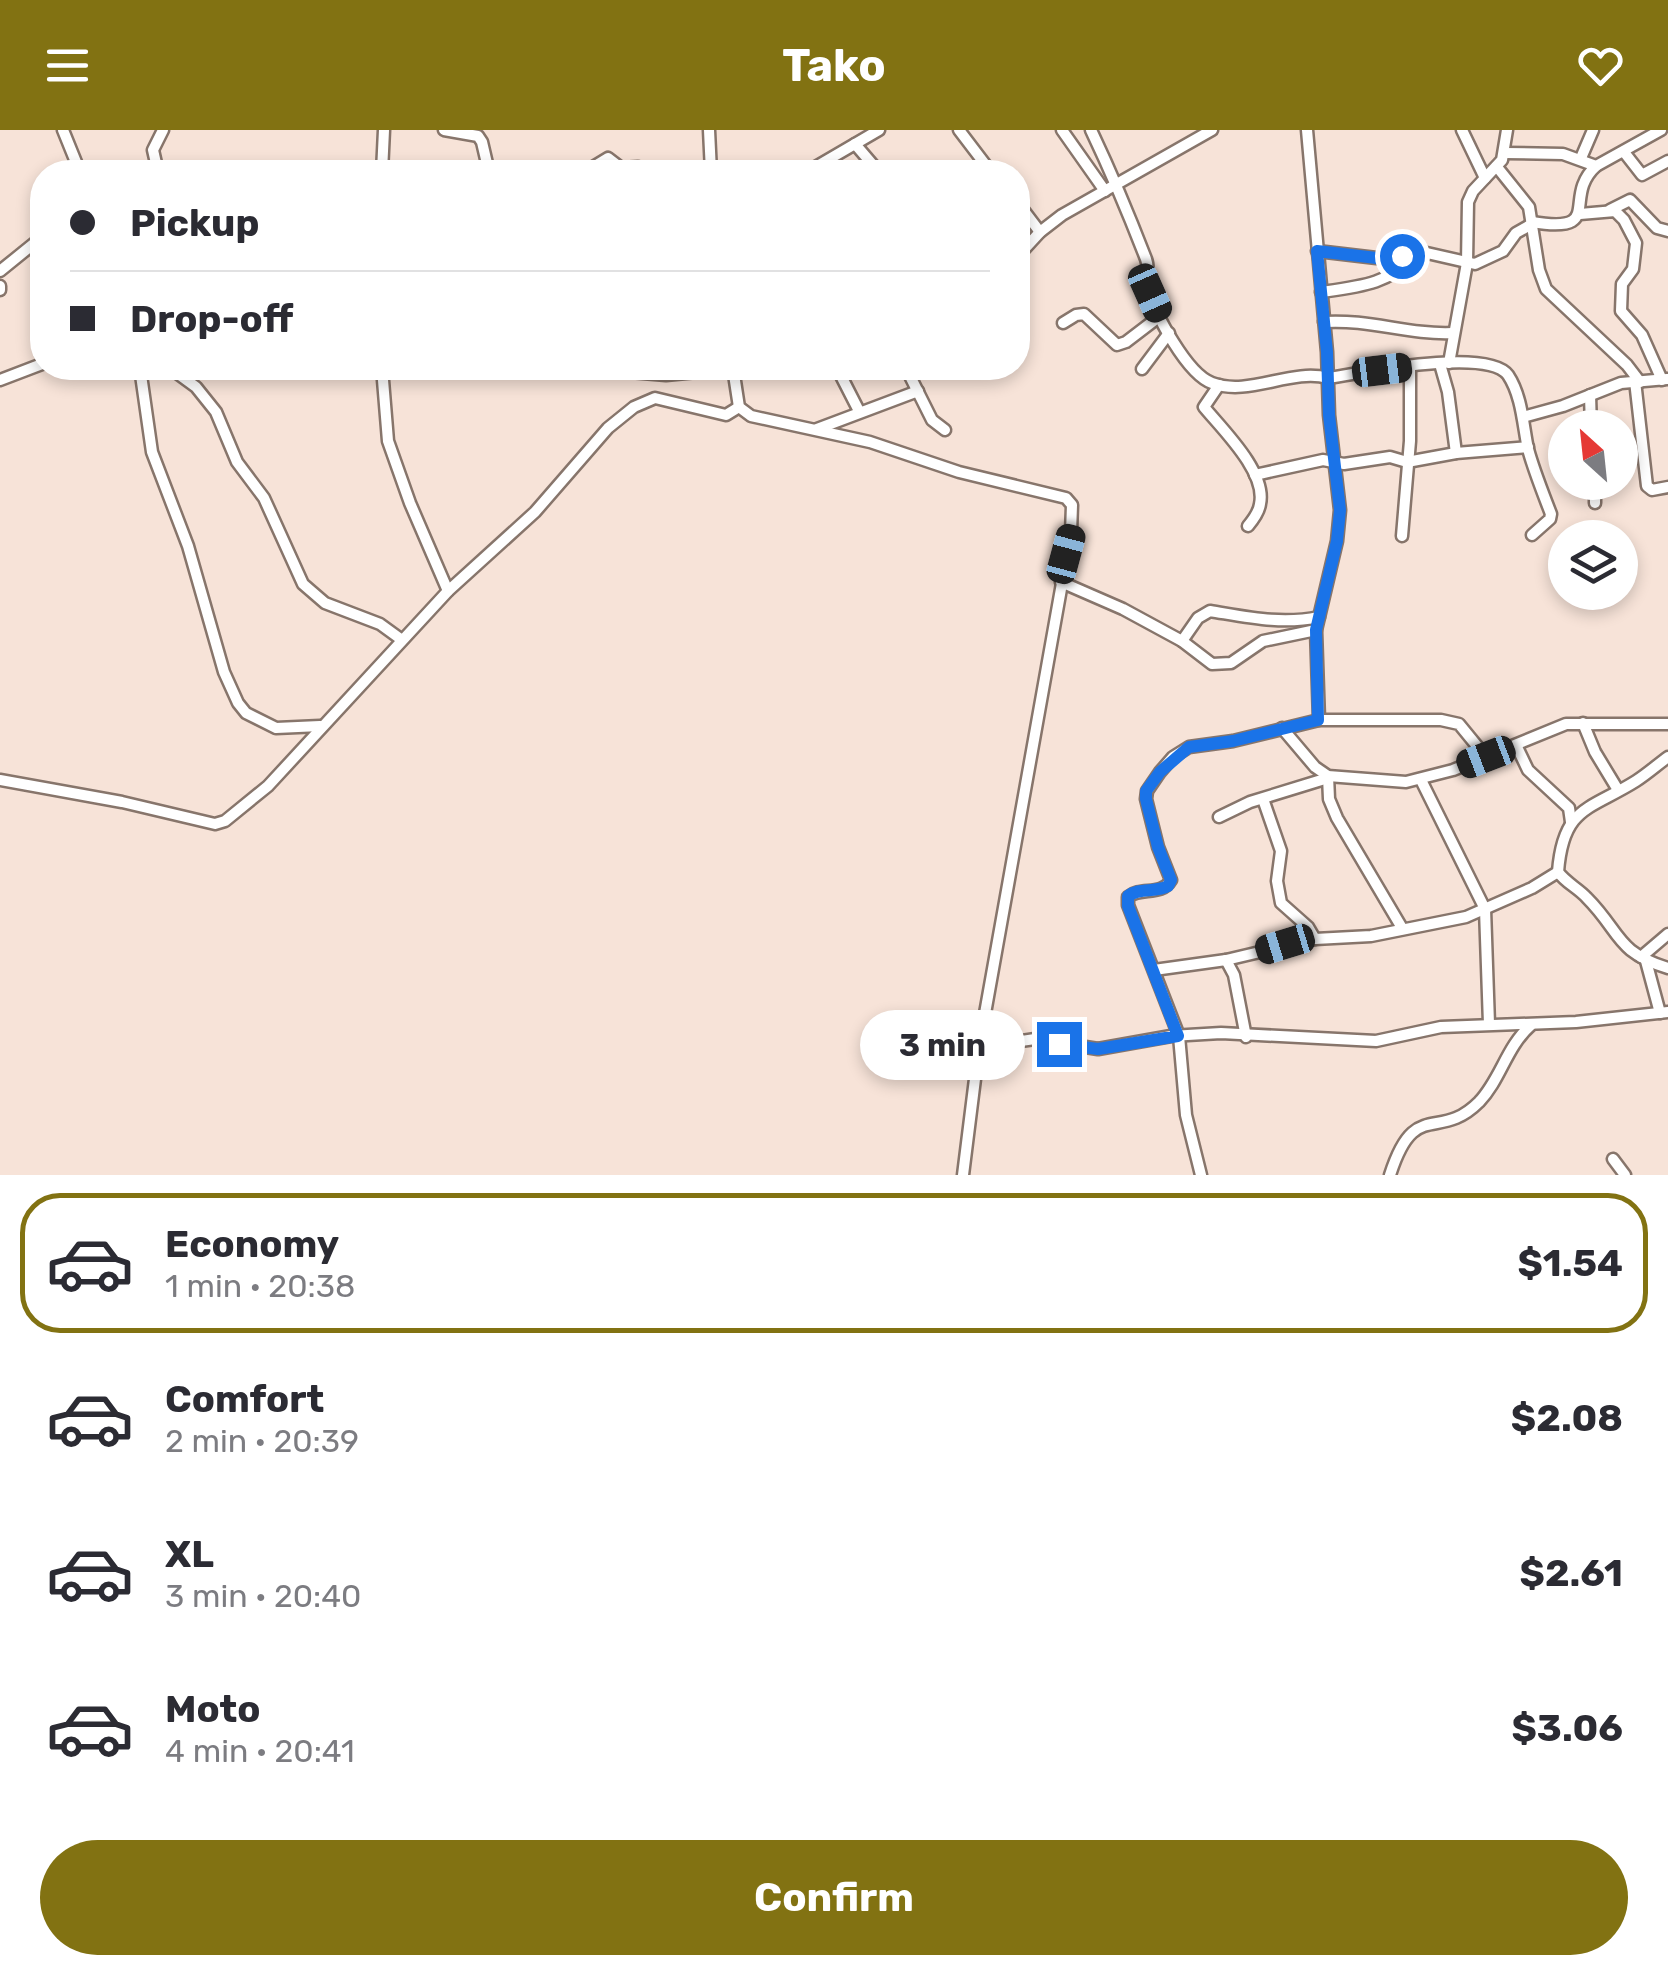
<!DOCTYPE html>
<meta charset="utf-8">
<style>
body{margin:0;font-family:Rubik,sans-serif;background:#f2f2f3;color:#2b2b33;height:100vh;display:flex;flex-direction:column;font-size:38px;white-space:nowrap}
*{box-sizing:border-box;margin:0}
p{font-size:32px;color:#7c7c81}
.icon{flex:none;width:55px;height:55px;fill:none;stroke:currentColor;stroke-width:2;stroke-linecap:round;stroke-linejoin:round}
.map{position:relative;height:1045px;overflow:hidden}
.side{display:flex;flex-direction:column;background:#fff;flex:1}
.side>*{flex:none}
.guide{position:absolute;left:30px;top:30px;width:1000px;height:220px;border-radius:40px;box-shadow:0 5px 15px #0003;display:grid;align-content:center;height:220px;padding:0 40px;background:#fff}
.needle{width:65px;rotate:333deg}
.tools{position:absolute;left:1548px;top:280px;display:grid;gap:20px}
.tools a{display:grid;place-items:center;width:90px;height:90px;border-radius:50%;background:#fff;box-shadow:0 5px 15px #0003;font-size:50px}
.end{position:absolute;width:45px;height:45px;margin:-22px;border:12px solid #1a73e8;background:#fff;box-shadow:0 0 0 5px #fff}
.from{border-radius:50%}
.bubble{position:absolute;height:70px;border-radius:35px;background:#fff;box-shadow:0 5px 15px #0003;font-size:32px;font-weight:700;line-height:70px;text-align:center}
.car{position:absolute;width:30px;height:60px;margin:-30px -15px;border-radius:12px;box-shadow:0 0 8px 2px #0007;background:linear-gradient(#222 24%,#8ab4d8 0 40%,#222 0 76%,#8ab4d8 0 86%,#222 0)}
.guide b{display:flex;align-items:center;gap:35px;height:95px;font-size:38px}
.guide b+b{border-top:2px solid #e1e1e2}
.guide i{width:25px;height:25px;background:#2b2b33}
ul{padding:18px 0 0;list-style:none}
li{display:flex;align-items:center;gap:30px;height:140px;margin:0 20px 15px;padding:0 20px;border:5px solid transparent;border-radius:40px}
li div{flex:1}
li b{display:block;font-size:38px}
li em{font-style:normal;font-weight:700}
li.on{border-color:#827212}
li>.icon{width:90px;height:90px;stroke-width:1.5}
.cta{display:flex;gap:20px;margin-top:auto;padding:20px 40px}
.cta a{flex:1;height:115px;border-radius:60px;background:#827212;color:#fff;font-size:40px;font-weight:700;line-height:115px;text-align:center}
header{display:flex;justify-content:space-between;align-items:center;height:130px;padding:0 40px;background:#827212;color:#fff;font-size:45px;font-weight:700}
.map>svg:first-child{display:block}
.lines{fill:none;stroke-linecap:round;stroke-linejoin:round}
.minor-casing{stroke:#87756b;stroke-width:15}
.minor{stroke:#fff;stroke-width:10}
.route{stroke:#1a73e8;stroke-width:12}
</style>
<header><svg class="icon" aria-label="menu" viewBox="0 0 24 24"><path d="M4 6h16M4 12h16M4 18h16"/></svg>Tako<svg class="icon" aria-label="heart" viewBox="0 0 24 24"><path d="M12 20l-8-8c-3-5 5-10 8-4 3-6 11-1 8 4z"/></svg></header>
<div class="map">
<svg width="1668" height="1045" viewBox="0 0 1668 1045">
<rect width="100%" height="100%" fill="#f7e3d8"/>
<g class="lines">
<g class="minor-casing">
<g id="minor">
<path d="M63,0L80,42"/>
<path d="M444,0L478,6L482,12L489,42"/>
<path d="M709,0L711,42"/>
<path d="M959,0L991,42"/>
<path d="M1062,0L1105,61"/>
<path d="M1091,0C1111,42 1129,85 1146,129C1150,139 1145,148 1148,159C1155,184 1187,244 1212,253C1249,267 1291,238 1328,248C1361,243 1487,217 1508,245C1522,266 1523,295 1528,319C1534,341 1543,363 1551,384L1550,389L1532,405"/>
<path d="M1307,0L1327,222L1329,285L1340,380L1337,411L1316,500L1319,590"/>
<path d="M1462,0L1485,48"/>
<path d="M855,14L879,42"/>
<path d="M1624,22L1642,45L1668,31"/>
<path d="M1505,23L1563,24L1596,36L1661,0"/>
<path d="M1581,28L1593,0"/>
<path d="M1497,37L1529,77L1539,140L1546,159L1627,235L1640,252"/>
<path d="M158,42L153,20L163,0"/>
<path d="M382,42L384,0"/>
<path d="M585,42L608,28L621,38L638,37L646,42"/>
<path d="M807,42L879,0"/>
<path d="M1018,73L1040,102"/>
<path d="M1610,80L1630,70L1657,98L1668,101"/>
<path d="M1580,84L1615,81L1624,90L1636,113L1633,139L1622,154L1621,181L1642,205L1662,250"/>
<path d="M1532,92C1606,104 1561,68 1596,36"/>
<path d="M1317,121L1385,129L1427,123L1475,134L1503,121L1516,103L1532,94"/>
<path d="M1018,126L1040,102L1062,85L1212,0"/>
<path d="M0,141L42,107"/>
<path d="M0,156V160"/>
<path d="M1321,162C1365,156 1386,154 1420,124"/>
<path d="M1324,192C1370,189 1408,205 1453,203"/>
<path d="M1063,193L1076,185L1084,184L1117,215L1126,212L1160,186"/>
<path d="M1449,233L1467,133L1468,72L1473,61L1502,30L1507,0"/>
<path d="M1440,234L1448,262L1456,323"/>
<path d="M140,238L152,322L188,416L224,542L238,573L246,583L276,598L320,596"/>
<path d="M170,238L196,257L216,282L237,332L264,368L303,454L325,473L380,494L402,510"/>
<path d="M382,238L388,311L410,373L448,461"/>
<path d="M582,238L666,245L738,238"/>
<path d="M733,238L739,277L751,286L870,312L959,342L1066,368L1072,375L1071,403L979,917L963,1045"/>
<path d="M837,238L859,281"/>
<path d="M906,238L932,290L945,300"/>
<path d="M1142,239L1169,203"/>
<path d="M0,250L42,234"/>
<path d="M1635,251L1647,356L1652,360L1668,357"/>
<path d="M1219,255L1204,277C1222,299 1267,342 1260,374C1259,382 1253,390 1248,396"/>
<path d="M1590,265L1591,298"/>
<path d="M1523,287L1563,276L1621,253L1667,249"/>
<path d="M817,299L918,261"/>
<path d="M1255,345L1323,330L1344,334L1390,327L1407,332L1456,323L1528,317"/>
<path d="M1595,352V373"/>
<path d="M1402,406L1410,311V237"/>
<path d="M1061,452L1123,479L1182,511L1212,534L1231,533L1263,511L1316,500"/>
<path d="M1182,511L1198,488L1210,481C1247,487 1281,495 1319,487"/>
<path d="M1583,593L1595,622L1618,660"/>
<path d="M1282,598L1315,637L1328,646L1406,652L1453,640L1566,594H1668"/>
<path d="M1516,615L1528,640L1569,678L1571,692"/>
<path d="M1668,627C1657,635 1647,644 1636,651C1590,680 1563,676 1558,742C1566,753 1578,758 1587,768C1621,802 1615,822 1668,838"/>
<path d="M1328,646L1329,669L1337,688L1402,798"/>
<path d="M0,650L122,672L215,694L225,691L268,656L448,461L535,382L608,298L634,277L655,268L726,285L739,277"/>
<path d="M1421,650L1485,779L1489,894"/>
<path d="M1263,669L1281,721L1277,751L1281,773L1308,797L1315,809"/>
<path d="M1219,687L1250,672L1328,648"/>
<path d="M1641,827L1668,804"/>
<path d="M1226,830L1234,845L1246,907"/>
<path d="M1646,831L1660,883"/>
<path d="M1154,840L1226,830L1315,809L1371,806L1466,787L1532,758L1558,742"/>
<path d="M979,917L1035,909L1098,919L1171,906L1221,903L1376,911L1441,897L1576,892L1668,882"/>
<path d="M1613,1029L1625,1045"/>
<path d="M1201,1045L1186,985L1179,906L1128,775V767C1141,756 1161,767 1171,750L1158,717L1146,669L1147,661L1160,642L1173,627L1189,617L1233,611L1319,590H1441L1459,594L1486,627"/>
<path d="M1390,1045C1415,967 1438,1013 1479,972C1501,949 1506,917 1531,895"/>
</g>
</g>
<use href="#minor" class="minor"/>
</g>
<g class="lines">
<path class="route" d="M1059,914L1098,919L1178,906L1128,776V766C1139,757 1156,763 1168,756L1171,750L1158,717L1146,669V661L1160,642L1189,617L1233,611L1318,590L1316,500L1337,411L1340,380L1329,285L1327,222L1317,121L1385,129L1402,126"/>
</g>
</svg>
<div class="tools">
<a><svg class="needle" viewBox="-14 -14 28 28"><path d="M0-13l5 13h-10z" fill="#e53935"/><path d="M0 13l5-13h-10z" fill="#7c7c81"/></svg></a>
<a><svg class="icon" aria-label="layers" viewBox="0 0 24 24"><path d="M12 4l9 5-9 5-9-5zM3 14l9 5 9-5"/></svg></a>
</div>
<i class="end from" style="left:1402px;top:126px"></i>
<i class="end" style="left:1059px;top:914px"></i>
<div class="bubble" style="left:860px;top:880px;width:165px">3 min</div>
<i class="car" style="left:1150px;top:163px;rotate:156deg"></i>
<i class="car" style="left:1382px;top:240px;rotate:83deg"></i>
<i class="car" style="left:1066px;top:424px;rotate:15deg"></i>
<i class="car" style="left:1486px;top:627px;rotate:249deg"></i>
<i class="car" style="left:1285px;top:814px;rotate:253deg"></i>
<div class="guide">
<b><i class="from"></i>Pickup</b>
<b><i></i>Drop-off</b>
</div>
</div>
<section class="side">
<ul>
<li class="on"><svg class="icon" aria-label="car" viewBox="0 0 24 24"><path d="M5 17H2v-5l4-1 3-4h7l3 4 3 1v5h-3M9 17h6M6 11h13"/><circle cx="7" cy="17" r="2"/><circle cx="17" cy="17" r="2"/></svg><div><b>Economy</b><p>1 min · 20:38</p></div><em>$1.54</em></li>
<li><svg class="icon" aria-label="car" viewBox="0 0 24 24"><path d="M5 17H2v-5l4-1 3-4h7l3 4 3 1v5h-3M9 17h6M6 11h13"/><circle cx="7" cy="17" r="2"/><circle cx="17" cy="17" r="2"/></svg><div><b>Comfort</b><p>2 min · 20:39</p></div><em>$2.08</em></li>
<li><svg class="icon" aria-label="car" viewBox="0 0 24 24"><path d="M5 17H2v-5l4-1 3-4h7l3 4 3 1v5h-3M9 17h6M6 11h13"/><circle cx="7" cy="17" r="2"/><circle cx="17" cy="17" r="2"/></svg><div><b>XL</b><p>3 min · 20:40</p></div><em>$2.61</em></li>
<li><svg class="icon" aria-label="car" viewBox="0 0 24 24"><path d="M5 17H2v-5l4-1 3-4h7l3 4 3 1v5h-3M9 17h6M6 11h13"/><circle cx="7" cy="17" r="2"/><circle cx="17" cy="17" r="2"/></svg><div><b>Moto</b><p>4 min · 20:41</p></div><em>$3.06</em></li>
</ul>
<div class="cta"><a>Confirm</a></div>
</section>
